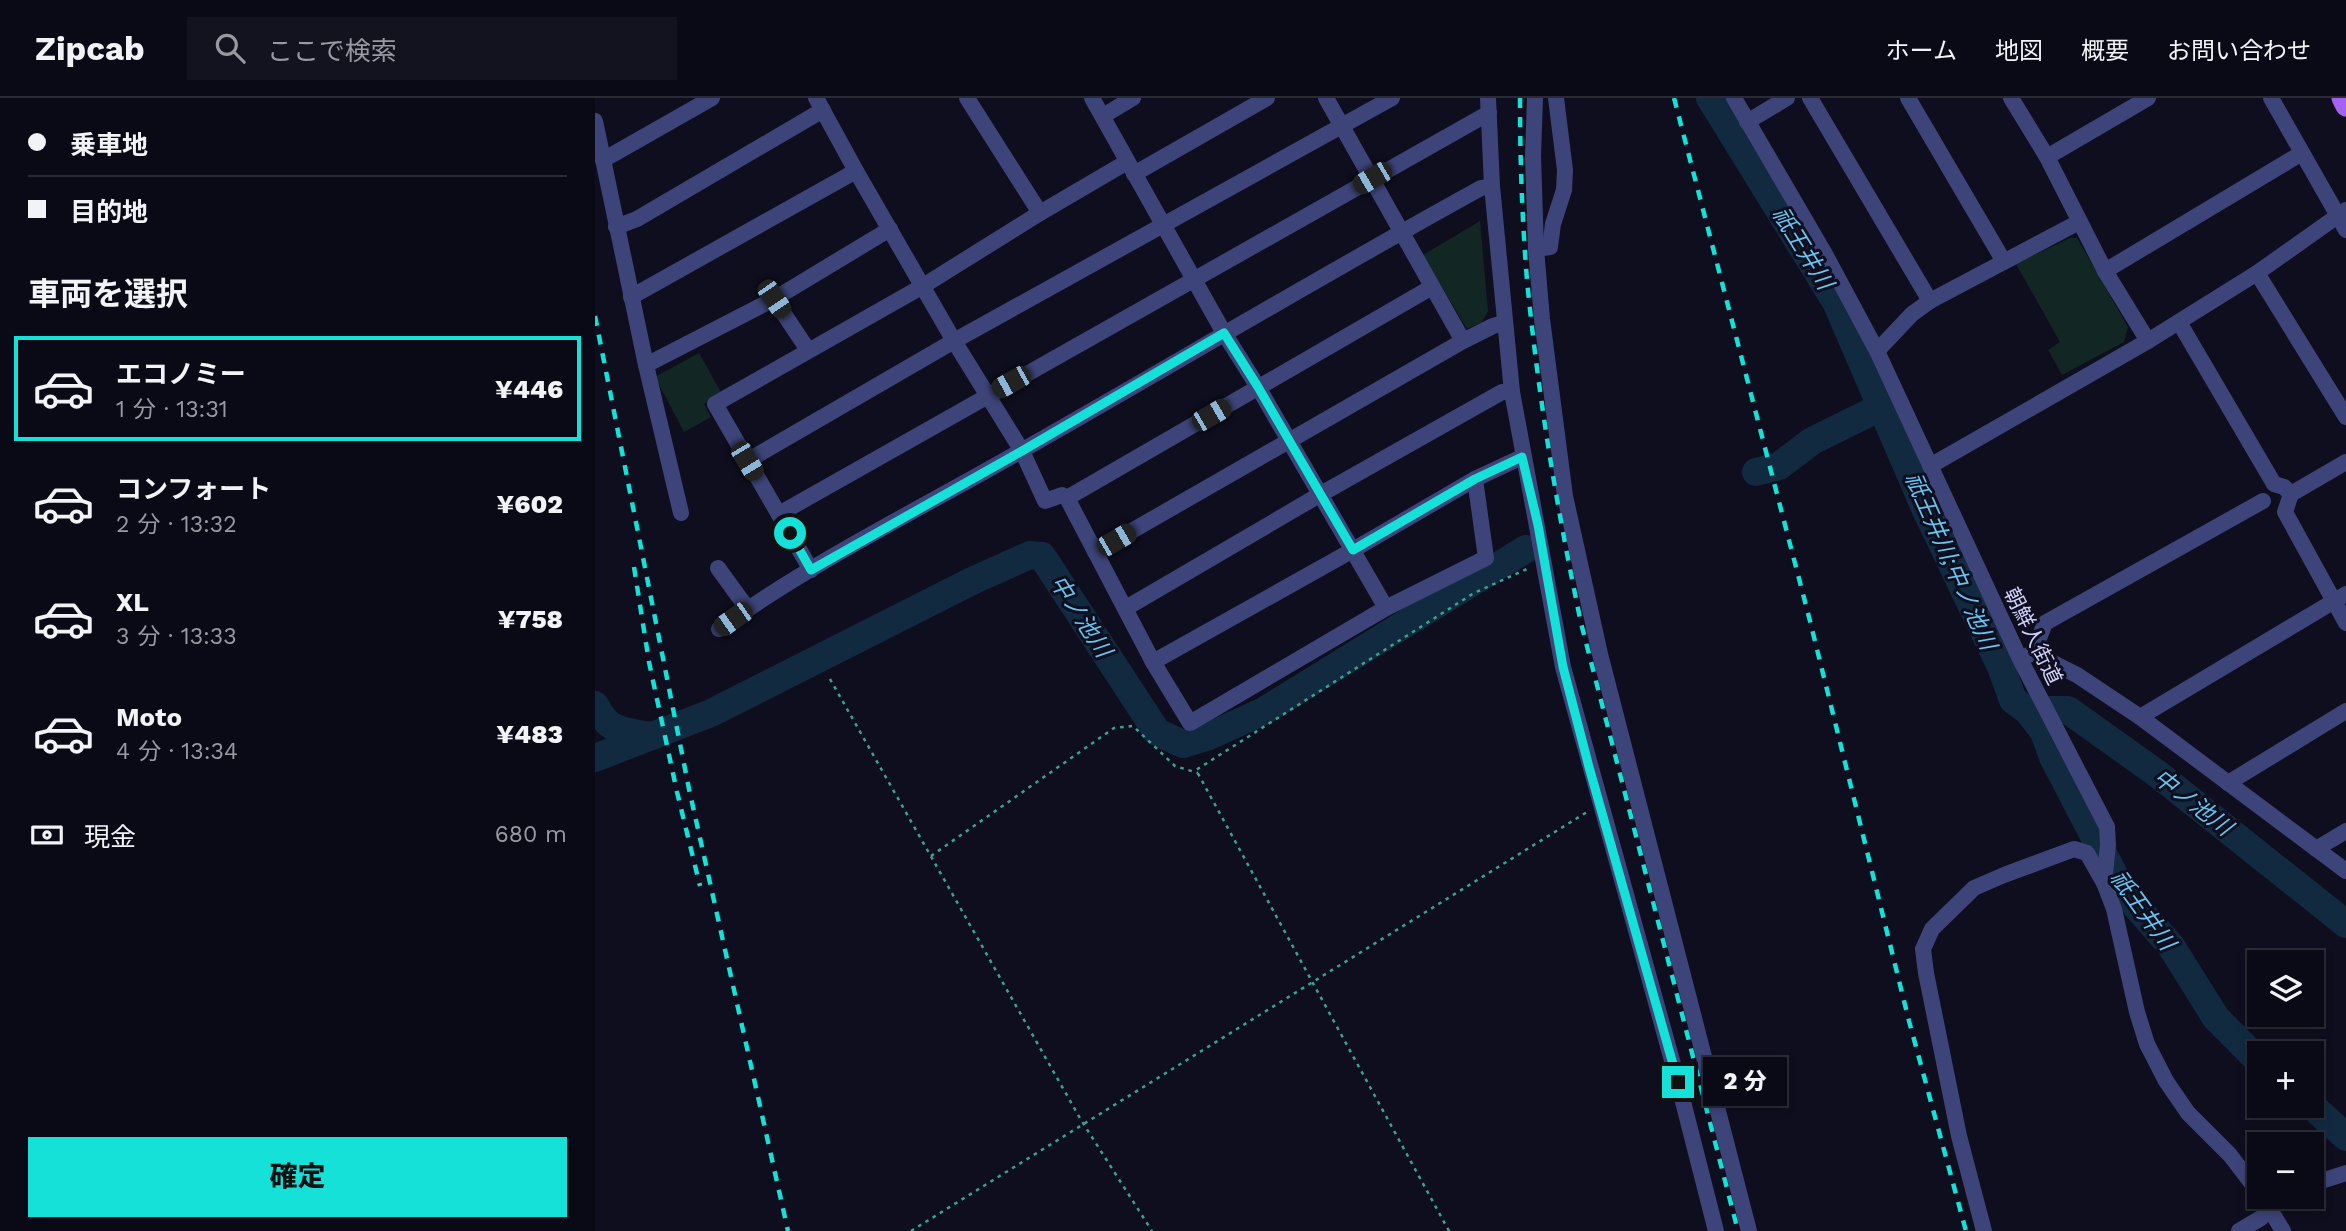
<!DOCTYPE html>
<html lang="ja">
<meta charset="utf-8">
<style>
body{margin:0;font-family:"Work Sans","Noto Sans JP",sans-serif;background:#13131f;color:#f1f3f6;height:100vh;display:flex;flex-direction:column;font-size:26px;white-space:nowrap}
*{box-sizing:border-box;margin:0}
p{font-size:23px;color:#999aa1}
.icon{flex:none;width:38px;height:38px;fill:none;stroke:currentColor;stroke-width:2;stroke-linecap:round;stroke-linejoin:round}
.map{position:relative;flex:1;overflow:hidden}
.side{display:flex;flex-direction:column;background:#0a0a16;width:595px}
.side>*{flex:none}
.hud{display:grid;align-content:center;height:154px;padding:0 28px;background:#0a0a16}
.buttons{position:absolute;left:1652px;top:852px;display:grid;gap:14px}
.buttons a{display:grid;place-items:center;width:77px;height:77px;border-radius:0px;background:#0a0a16;box-shadow:0 4px 10px #0003,0 0 0 2px #2a2b35;font-size:35px}
.end{position:absolute;width:32px;height:32px;margin:-16px;border:9px solid #15e1d8;background:#111;box-shadow:0 0 0 4px #111}
.from{border-radius:50%}
.bubble{position:absolute;height:49px;border-radius:0px;background:#0a0a16;box-shadow:0 4px 10px #0003,0 0 0 2px #2a2b35;font-size:23px;font-weight:800;line-height:49px;text-align:center}
.car{position:absolute;width:21px;height:42px;margin:-21px -10px;border-radius:9px;box-shadow:0 0 5px 2px #0007;background:linear-gradient(#222 24%,#8ab4d8 0 40%,#222 0 76%,#8ab4d8 0 86%,#222 0)}
.hud b{display:flex;align-items:center;gap:24px;height:66px;font-size:26px}
.hud b+b{border-top:2px solid #2a2b35}
.hud i{width:18px;height:18px;background:#f1f3f6}
ul{padding:0;list-style:none}
li{display:flex;align-items:center;gap:21px;height:105px;margin:0 14px 10px;padding:0 14px;border:4px solid transparent;border-radius:0px}
li div{flex:1}
li b{display:block;font-size:26px}
li em{font-style:normal;font-weight:800}
li.selected{border-color:#15e1d8}
li>.icon{width:63px;height:63px;stroke-width:1.5}
h2{padding:0 28px;font-size:32px;line-height:84px}
.pay{display:flex;align-items:center;gap:18px;height:77px;padding:0 28px;font-size:26px}
.pay p{margin-inline-start:auto}
.action{display:flex;gap:14px;margin-top:auto;padding:14px 28px}
.action a{flex:1;height:80px;border-radius:0px;background:#15e1d8;color:#111;font-size:28px;font-weight:800;line-height:80px;text-align:center}
header{display:flex;align-items:center;gap:42px;box-sizing:border-box;height:98px;padding:0 35px;background:#0a0a16;border-bottom:2px solid #2a2b35}
header strong{font-size:33px}
nav{display:flex;gap:38px;margin-inline-start:auto;font-size:24px}
.search{width:490px;height:63px;background:#13131f;display:flex;align-items:center;gap:18px;box-sizing:border-box;padding:0 24px;border-radius:0px;color:#999aa1;font-size:26px}
main{display:flex;flex:1;min-height:0}
.map>svg:first-child{display:block}
.green{fill:#122723}
.lines{fill:none;stroke-linecap:round;stroke-linejoin:round}
.river{stroke:#112a3f;stroke-width:28}
.path{stroke:#38a68f;stroke-width:2.5;stroke-dasharray:3.5 5;stroke-linecap:butt}
.minor{stroke:#3d4479;stroke-width:16}
.major{stroke:#a561f1;stroke-width:21}
.rail{stroke:#15e1d8;stroke-width:4.5;stroke-dasharray:10 9;stroke-linecap:butt}
.route{stroke:#15e1d8;stroke-width:9}
.labels{text-anchor:middle;stroke-width:6;stroke-linejoin:round;paint-order:stroke}
.street-label{font-size:21px;fill:#cfd1fb;stroke:#0e0e1e}
.water-label{font-size:23px;font-style:italic;fill:#67c6f1;stroke:#0e0e1e}
</style>
<header>
<strong>Zipcab</strong>
<div class="search"><svg class="icon" aria-label="search" viewBox="0 0 24 24"><circle cx="10" cy="10" r="6"/><path d="M15 15l6 6"/></svg>ここで検索</div>
<nav><a>ホーム</a><a>地図</a><a>概要</a><a>お問い合わせ</a></nav>
</header>
<main>
<section class="side">
<div class="hud">
<b><i class="from"></i>乗車地</b>
<b><i></i>目的地</b>
</div>
<h2>車両を選択</h2>
<ul>
<li class="selected"><svg class="icon" aria-label="car" viewBox="0 0 24 24"><path d="M5 17H2v-5l4-1 3-4h7l3 4 3 1v5h-3M9 17h6M6 11h13"/><circle cx="7" cy="17" r="2"/><circle cx="17" cy="17" r="2"/></svg><div><b>エコノミー</b><p>1 分 · 13:31</p></div><em>¥446</em></li>
<li><svg class="icon" aria-label="car" viewBox="0 0 24 24"><path d="M5 17H2v-5l4-1 3-4h7l3 4 3 1v5h-3M9 17h6M6 11h13"/><circle cx="7" cy="17" r="2"/><circle cx="17" cy="17" r="2"/></svg><div><b>コンフォート</b><p>2 分 · 13:32</p></div><em>¥602</em></li>
<li><svg class="icon" aria-label="car" viewBox="0 0 24 24"><path d="M5 17H2v-5l4-1 3-4h7l3 4 3 1v5h-3M9 17h6M6 11h13"/><circle cx="7" cy="17" r="2"/><circle cx="17" cy="17" r="2"/></svg><div><b>XL</b><p>3 分 · 13:33</p></div><em>¥758</em></li>
<li><svg class="icon" aria-label="car" viewBox="0 0 24 24"><path d="M5 17H2v-5l4-1 3-4h7l3 4 3 1v5h-3M9 17h6M6 11h13"/><circle cx="7" cy="17" r="2"/><circle cx="17" cy="17" r="2"/></svg><div><b>Moto</b><p>4 分 · 13:34</p></div><em>¥483</em></li>
</ul>
<div class="pay"><svg class="icon" aria-label="cash" viewBox="0 0 24 24"><path d="M3 7h18v10H3z"/><circle cx="12" cy="12" r="2"/></svg>現金<p>680 m</p></div>
<div class="action"><a>確定</a></div>
</section>
<div class="map">
<svg width="1751" height="1133" viewBox="0 0 1751 1133">
<rect width="100%" height="100%" fill="#0e0e1e"/>
<g class="green">
<path d="M885,123L893,213L887,224L872,231L828,157Z"/>
<path d="M1475,140H1482L1533,229L1529,244L1467,277L1453,252L1465,244L1421,166Z"/>
<path d="M104,255L127,296L109,306L116,319L89,334L60,279Z"/>
</g>
<g class="lines">
<g class="river">
<path d="M1115,0L1241,204L1330,410L1406,569L1418,602L1432,612L1449,634L1458,659L1527,792L1576,848L1621,920L1664,963"/>
<path d="M1161,374L1184,368L1217,343L1288,308"/>
<path d="M0,607C14,635 28,633 57,638"/>
<path d="M1432,612H1473L1564,677L1751,826"/>
<path d="M0,660L116,615L377,483L435,457L447,458L562,634L588,646L614,638L669,613L931,451"/>
<path d="M1717,1008L1751,1039"/>
</g>
<g class="path">
<path d="M235,581L486,1022L557,1133"/>
<path d="M336,758L519,630L538,628L580,668L603,675"/>
<path d="M316,1133L992,714"/>
<path d="M854,1133L601,672L879,495L932,471"/>
</g>
<g class="minor">
<path d="M221,0L261,73L359,243L427,353L450,403L467,397L472,400L837,189"/>
<path d="M372,0L445,115"/>
<path d="M497,0L629,235L663,289L791,510"/>
<path d="M731,0L868,243"/>
<path d="M893,0L897,88L917,294L968,569L1083,984L1121,1133"/>
<path d="M940,0L938,58L941,151L947,221L970,398L1005,556L1154,1133"/>
<path d="M1139,0L1230,156L1282,253L1425,561L1512,729L1513,747L1509,785L1519,811L1542,914L1552,946L1571,983L1593,1015L1635,1057L1664,1095"/>
<path d="M1215,0L1335,203"/>
<path d="M1313,0L1408,162"/>
<path d="M1416,0L1452,59L1510,173L1553,243"/>
<path d="M1676,0L1751,132"/>
<path d="M508,18L538,0"/>
<path d="M0,23L51,267L86,415"/>
<path d="M1152,24L1192,0"/>
<path d="M1452,59L1553,0"/>
<path d="M8,62L117,0"/>
<path d="M539,76L672,0"/>
<path d="M21,129L42,121L228,12"/>
<path d="M941,151L955,149L958,126L969,92L970,72L961,0"/>
<path d="M1510,173L1707,55"/>
<path d="M1662,175L1751,319"/>
<path d="M36,199L261,73"/>
<path d="M179,201L213,252"/>
<path d="M1584,224L1679,386L1689,389L1696,396L1690,414L1751,525"/>
<path d="M1282,253L1317,216L1335,203L1484,124"/>
<path d="M51,267L179,201L295,131"/>
<path d="M152,363L359,243L797,0"/>
<path d="M1335,368L1553,243L1662,175L1751,112"/>
<path d="M1696,396L1751,364"/>
<path d="M472,400L558,564L595,625L791,510L891,460L880,381"/>
<path d="M184,416L894,15"/>
<path d="M500,454L868,243L898,228L909,225"/>
<path d="M123,470L152,510"/>
<path d="M216,472L120,306L328,188L445,115L532,64"/>
<path d="M531,510L726,396L907,294H917"/>
<path d="M124,531C219,463 325,411 426,353C579,266 731,175 886,90L897,88"/>
<path d="M1438,555L1482,577L1545,619L1751,773"/>
<path d="M1429,559L1438,555L1450,525L1668,403"/>
<path d="M558,564L758,452L880,381L927,359"/>
<path d="M1545,619L1751,496"/>
<path d="M1633,685L1751,613"/>
<path d="M1721,751L1751,733"/>
<path d="M1717,1086L1751,1075"/>
<path d="M1671,1105L1688,1133"/>
<path d="M1389,1133L1364,1038L1331,875L1328,851L1337,831L1379,790L1409,777L1479,751L1492,755L1509,785"/>
<path d="M1644,1133L1666,1120L1688,1099"/>
</g>
<path class="major" d="M1747,0L1751,8"/>
<g class="rail">
<path d="M925,0C925,60 927,121 932,182C943,297 962,411 986,525L1143,1133"/>
<path d="M1079,0L1215,523L1314,923L1371,1133"/>
<path d="M0,218L94,691L193,1133"/>
<path d="M39,469L54,564L82,694L105,788"/>
</g>
</g>
<g class="lines">
<path class="route" d="M195,435L216,472L427,353L629,235L663,289L758,452L880,381L927,359L943,427L968,569L994,669L1083,984"/>
</g>
<g class="labels">
<g class="street-label">
<text transform="translate(1438 538) rotate(64)" y="7">朝鮮人街道</text>
</g>
<g class="water-label">
<text transform="translate(1208 150) rotate(58)" y="8">祇王井川</text>
<text transform="translate(1356 463) rotate(66)" y="8">祇王井川;中ノ池川</text>
<text transform="translate(486 518) rotate(57)" y="8">中ノ池川</text>
<text transform="translate(1598 704) rotate(38)" y="8">中ノ池川</text>
<text transform="translate(1548 812) rotate(54)" y="8">祇王井川</text>
</g>
</g>
</svg>
<div class="buttons">
<a><svg class="icon" aria-label="layers" viewBox="0 0 24 24"><path d="M12 4l9 5-9 5-9-5zM3 14l9 5 9-5"/></svg></a>
<a>+</a>
<a>−</a>
</div>
<i class="end from" style="left:195px;top:435px"></i>
<i class="end" style="left:1083px;top:984px"></i>
<div class="bubble" style="left:1108px;top:959px;width:84px">2 分</div>
<i class="car" style="left:777px;top:80px;rotate:240deg"></i>
<i class="car" style="left:179px;top:201px;rotate:146deg"></i>
<i class="car" style="left:416px;top:284px;rotate:241deg"></i>
<i class="car" style="left:616px;top:317px;rotate:60deg"></i>
<i class="car" style="left:152px;top:363px;rotate:149deg"></i>
<i class="car" style="left:521px;top:442px;rotate:60deg"></i>
<i class="car" style="left:138px;top:521px;rotate:235deg"></i>
</div>
</main>
